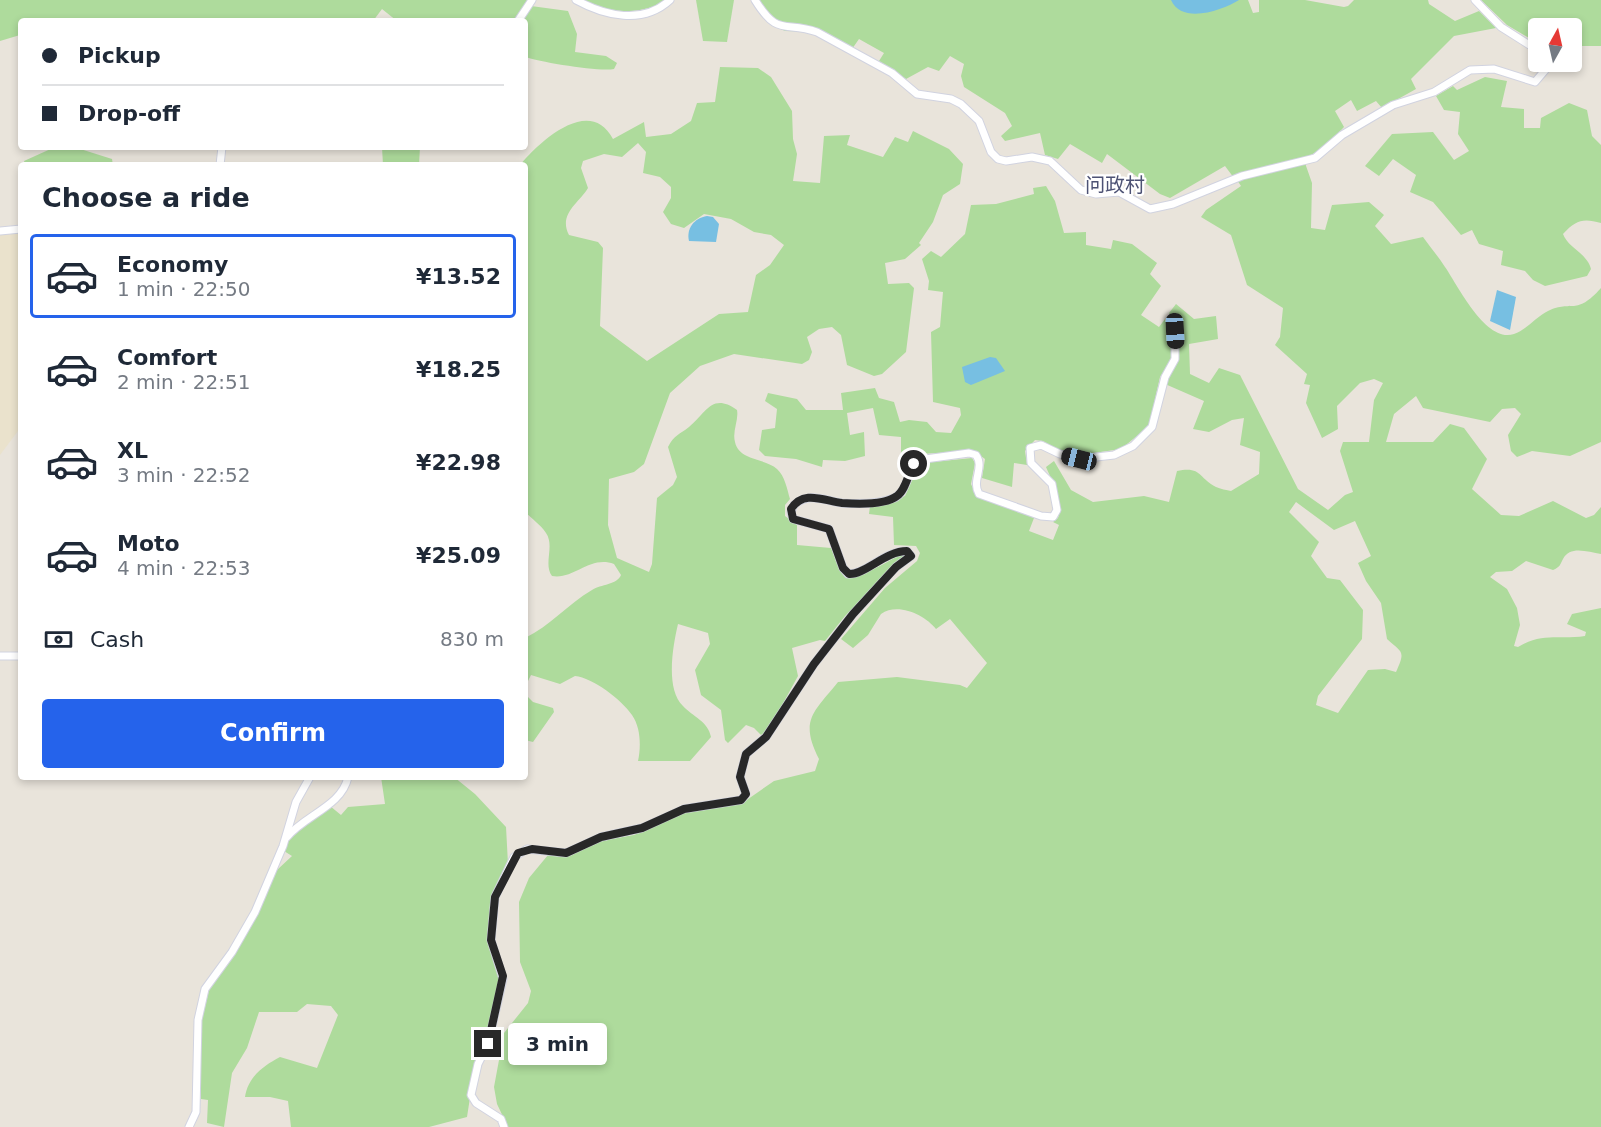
<!DOCTYPE html>
<meta charset="utf-8">
<style>
body{margin:0;font-family:"DejaVu Sans","Noto Sans SC",sans-serif;background:#f6f6f7;color:#1f2937;height:100vh;display:flex;flex-direction:column;font-size:22px;white-space:nowrap}
*{box-sizing:border-box;margin:0}
p{font-size:20px;color:#747a83}
.icon{flex:none;width:33px;height:33px;fill:none;stroke:currentColor;stroke-width:2;stroke-linecap:round;stroke-linejoin:round}
.map{position:relative;flex:1;overflow:hidden}
.panel{position:absolute;left:18px;top:162px;width:510px;height:618px;display:flex;flex-direction:column;background:#fff;border-radius:6px;box-shadow:0 3px 9px #0003}
.panel>*{flex:none}
.top-card{position:absolute;left:18px;top:18px;width:510px;height:132px;border-radius:6px;box-shadow:0 3px 9px #0003;display:grid;align-content:center;height:132px;padding:0 24px;background:#fff}
.needle{width:39px;rotate:8deg}
.fabs{position:absolute;left:1528px;top:18px;display:grid;gap:12px}
.fabs a{display:grid;place-items:center;width:54px;height:54px;border-radius:6px;background:#fff;box-shadow:0 3px 9px #0003;font-size:30px}
.end{position:absolute;width:27px;height:27px;margin:-14px;border:8px solid #282828;background:#fff;box-shadow:0 0 0 3px #fff}
.from{border-radius:50%}
.bubble{position:absolute;height:42px;border-radius:6px;background:#fff;box-shadow:0 3px 9px #0003;font-size:20px;font-weight:700;line-height:42px;text-align:center}
.car{position:absolute;width:18px;height:36px;margin:-18px -9px;border-radius:8px;box-shadow:0 0 4px 2px #0007;background:linear-gradient(#222 24%,#8ab4d8 0 40%,#222 0 76%,#8ab4d8 0 86%,#222 0)}
.top-card b{display:flex;align-items:center;gap:21px;height:57px;font-size:22px}
.top-card b+b{border-top:2px solid #e0e1e3}
.top-card i{width:15px;height:15px;background:#1f2937}
ul{padding:0;list-style:none}
li{display:flex;align-items:center;gap:18px;height:84px;margin:0 12px 9px;padding:0 12px;border:3px solid transparent;border-radius:6px}
li div{flex:1}
li b{display:block;font-size:22px}
li em{font-style:normal;font-weight:700}
li.current{border-color:#2563eb}
li>.icon{width:54px;height:54px;stroke-width:1.5}
h2{padding:0 24px;font-size:27px;line-height:72px}
.pay{display:flex;align-items:center;gap:15px;height:66px;padding:0 24px;font-size:22px}
.pay p{margin-inline-start:auto}
.primary-button{display:flex;gap:12px;margin-top:auto;padding:12px 24px}
.primary-button a{flex:1;height:69px;border-radius:6px;background:#2563eb;color:#fff;font-size:24px;font-weight:700;line-height:69px;text-align:center}
.map>svg:first-child{display:block}
.education{fill:#eae2cc}
.green{fill:#aedb9c;fill-rule:evenodd}
.water{fill:#77bfe2}
.lines{fill:none;stroke-linecap:round;stroke-linejoin:round}
.minor-casing{stroke:#d1d3e0;stroke-width:9}
.minor{stroke:#fff;stroke-width:7}
.route{stroke:#282828;stroke-width:8}
.labels{text-anchor:middle;stroke-width:4.5;stroke-linejoin:round;paint-order:stroke}
.quarter-label{font-size:20px;fill:#4d5274;stroke:#fff}
</style>
<div class="map">
<svg width="1601" height="1127" viewBox="0 0 1601 1127">
<rect width="100%" height="100%" fill="#e9e4db"/>
<path class="education" d="M21,233V427L0,455V234Z"/>
<g class="green">
<path d="M0,0H530L514,21H397L382,9L373,21H21V38L20,35L0,41Z"/>
<path d="M583,0H673C636,14 620,16 583,0Z"/>
<path d="M696,0H734L727,42L703,41Z"/>
<path d="M754,0H1248L1253,13L1259,12V0H1305L1344,7L1348,6L1354,0H1428L1429,4L1455,21L1479,11L1496,28L1454,36L1411,79L1416,89L1382,108L1376,101L1357,111L1351,100L1335,111L1344,127L1323,149L1304,158L1234,178L1225,166L1170,198L1160,194L1107,154L1102,163L1070,144L1058,159L1045,155L1040,133L1005,141L1001,136L1012,126L1005,113L964,87L961,76L964,64L950,56L939,71L928,67L906,79L879,61L884,53L859,39L852,49L822,32L785,31L770,24Z"/>
<path d="M1481,0H1601V46H1572V28H1539V44L1507,25Z"/>
<path d="M531,6L568,11L577,34L575,52L606,56L617,63L614,69C599,72 540,62 525,57V21H521Z"/>
<path d="M720,67L758,68L771,77L792,111L793,139L797,154L793,181L820,183L824,136L850,135L847,145L883,157L895,137L908,142L913,131L949,149L963,164L960,184L943,195L933,222L919,243L921,245L905,259L885,263L888,284L909,283L914,288L906,352L882,374L874,376L847,365L841,335L832,327L819,329L807,337L812,352L809,360L802,364L734,354L700,366L670,393L644,464L634,472L609,479L608,525L617,558L649,572L652,564L657,498L673,485L677,477L668,447C674,435 680,434 689,427C706,413 712,392 737,410C739,420 732,431 735,442C739,461 765,458 777,469C785,476 787,489 790,499L785,505V516L797,525V545L831,548C834,554 836,564 841,570C853,586 886,561 901,555L905,557L845,616L825,641L820,640L792,648L798,676L769,729L761,735L754,728L746,725L728,743L725,740L721,710L701,695L695,670L710,644L708,633L678,624C673,645 665,689 683,706C693,717 708,721 711,737L690,761H638C641,747 641,728 632,715C621,699 593,678 575,676L560,684L531,675L525,687V638C550,626 568,604 592,590C601,584 617,585 621,575L614,564C590,555 574,580 552,576C543,564 555,546 546,533C541,525 532,519 525,512V165H520C540,141 590,95 613,139L644,122L646,137L671,134L691,121L697,103L715,102ZM638,143L646,152L643,173L660,177L671,187V198L663,212L671,224L684,228L704,214L731,219L754,232L771,235L784,245L770,265L756,275L748,312L719,314L647,361L600,326L603,248L598,242L569,235C558,214 579,203 588,188L581,168L583,161L604,154L622,157Z"/>
<path d="M1485,77L1507,81L1501,107L1524,109V128H1540L1541,118L1569,103L1587,110L1592,136L1601,145V223C1583,218 1576,220 1563,234C1568,248 1587,253 1591,269L1587,276L1545,286L1533,280L1525,271L1501,265L1503,251L1479,244L1472,230L1461,235L1433,202L1410,192L1416,175L1393,159L1379,176L1365,166L1392,134L1433,132L1454,160L1469,151L1458,134L1460,112L1444,110L1436,96L1453,86L1457,90Z"/>
<path d="M55,147H74L112,159L113,165H25L24,161Z"/>
<path d="M382,147H420L419,165H383Z"/>
<path d="M1305,163L1312,183L1311,228L1325,230L1332,205L1369,202L1384,215L1375,226L1391,244L1423,237C1430,247 1438,256 1445,267C1457,284 1486,344 1514,334C1526,330 1536,317 1548,311C1573,299 1575,317 1601,288V442L1570,456L1532,451L1517,457L1511,451L1508,435L1521,414L1515,408L1502,409L1490,422L1423,408L1416,396L1394,414L1386,442H1433L1450,424L1464,428L1487,459L1472,489L1501,515L1519,516L1553,501L1586,518L1594,515L1601,507V554C1588,552 1570,545 1563,559C1560,565 1560,567 1553,570L1526,561L1512,571L1496,572L1490,577L1507,589L1517,608L1520,625L1514,646L1518,647C1542,632 1560,640 1585,636L1586,632L1567,624L1572,614L1601,608V1127H508L497,1104L494,1087L504,1033L528,1003L531,991L520,962L519,902L529,878L548,855L570,856L600,841L634,835L688,811L741,804L774,781L815,771L819,759C799,720 814,712 838,682L897,677L960,685L967,688L987,663L950,619L936,629C925,615 898,602 881,614L868,635L853,648L841,639L885,588L917,561L920,553L916,546L894,545L893,517L869,514L870,506L905,496L918,467L923,463L972,458L975,463L971,484L975,493L1034,518L1029,531L1053,540L1059,525L1053,522L1058,518C1064,503 1052,481 1046,467L1054,461L1071,490L1093,502L1144,496L1169,502L1177,471C1202,466 1198,478 1216,487C1220,489 1227,490 1231,491L1259,474L1260,452L1240,445L1244,418L1232,420L1209,432L1193,429L1204,401L1165,384C1181,356 1185,343 1169,313L1176,304L1194,319L1216,316L1218,339L1189,344L1190,374L1209,383L1219,368L1240,375L1298,489L1328,510L1345,495L1353,492L1340,451L1343,442H1369L1374,400L1383,383L1374,379L1360,383L1337,406L1338,429L1322,438L1306,403L1310,385L1304,384L1307,374L1275,345L1280,337L1283,308L1247,285L1231,235L1201,217L1206,210L1241,186L1237,180ZM1296,502L1334,530L1355,521L1371,556L1358,563L1366,581L1381,603L1387,639C1402,653 1406,650 1396,672L1385,669L1368,670L1338,713L1316,705L1318,696L1362,639L1363,610L1340,580L1327,578L1311,556L1319,542L1289,512Z"/>
<path d="M1046,186L1055,201L1064,233L1086,232V245L1111,249L1113,240L1132,244L1157,263L1150,274L1161,286L1141,315L1159,327L1165,319L1173,342V358L1160,377L1149,426L1121,449L1087,454L1061,451L1043,441L1035,440L1025,451L1027,465L1014,463L1012,487L982,478L985,459L974,451L920,454L907,463H901V437L879,435L873,408L847,413L850,435L864,432L865,456L845,461L823,460L822,467L796,459L765,456L759,450L762,430L775,428L777,409L765,401L768,393L797,399L806,410H843L841,393L875,388L879,398L894,402L900,422L909,420L927,422L936,432L951,433L961,415L960,408L933,402L931,332L940,327L943,292L928,290L929,281L922,259L931,251L941,257L965,234L971,205L996,204L1034,194L1033,188Z"/>
<path d="M525,694L533,702L553,708L554,712L533,742L525,740Z"/>
<path d="M381,777H454L475,794L506,827L508,864L491,897L487,938L499,976L486,1042L475,1065L467,1117L429,1127H291L288,1101L270,1097H245C248,1077 263,1066 280,1057L317,1068L338,1015L331,1006L307,1004L297,1012H259L247,1048L232,1073L224,1127L207,1123L208,1100L201,1099V1024L210,986L226,966L254,920L277,870L292,856L284,851L289,837L330,806L341,815L348,807L385,804Z"/>
</g>
<g class="water">
<path d="M1171,0H1239C1223,10 1182,25 1171,0Z"/>
<path d="M707,216L713,217L719,224L716,242L689,241C686,229 694,218 707,216Z"/>
<path d="M1497,290L1516,297L1510,330L1490,321Z"/>
<path d="M990,357L996,358L1005,371L971,385L965,382L962,367Z"/>
</g>
<g class="lines">
<g class="minor-casing">
<g id="minor">
<path d="M576,0C605,16 643,25 670,0"/>
<path d="M755,0C778,37 784,21 817,32L892,73L917,94L951,99L961,104L979,121L991,152L998,159L1006,161L1032,157L1050,161L1081,190L1096,194L1119,192L1150,209L1173,204L1242,176L1315,158L1342,135L1393,105L1434,92L1470,70L1494,69L1535,82L1552,62"/>
<path d="M1475,0L1501,27L1539,51"/>
<path d="M518,21L532,0"/>
<path d="M220,165L222,147"/>
<path d="M0,231L21,229"/>
<path d="M0,656H21"/>
<path d="M287,837C305,815 342,806 348,777"/>
<path d="M189,1127L196,1112L198,1020L205,989L232,952L255,912L283,846L296,802L310,777"/>
<path d="M504,1127L501,1119L476,1103L471,1095L478,1064L488,1044L503,979L491,940L495,897L514,857L527,849L566,853L601,837L642,828L684,809L741,800L746,794L740,777L746,754L766,737L814,664L853,614L896,567L911,556L907,551C884,551 865,575 848,574L843,568L829,529L793,519L791,512L794,505C809,491 825,501 842,503C857,504 879,504 894,498C908,492 907,470 918,460L969,453L976,455C985,468 971,480 979,494L1041,516L1053,517L1057,510L1052,484L1031,463L1030,448L1041,445L1060,454L1079,459L1114,455L1133,446L1152,427L1165,377L1175,359V331"/>
</g>
</g>
<use href="#minor" class="minor"/>
</g>
<g class="lines">
<path class="route" d="M488,1044L503,976L491,940L495,897L518,853L532,849L566,853L601,837L642,828L684,809L741,800L746,794L740,777L746,754L766,737L814,664L853,614L896,567L911,556L907,551C885,551 865,575 849,574L843,568L829,529L793,519L791,509C804,489 824,501 842,503C856,504 885,505 897,496C906,490 908,473 914,464"/>
</g>
<g class="labels">
<g class="quarter-label">
<text x="1115" y="192">问政村</text>
</g>
</g>
</svg>
<div class="fabs">
<a><svg class="needle" viewBox="-14 -14 28 28"><path d="M0-13l5 13h-10z" fill="#e53935"/><path d="M0 13l5-13h-10z" fill="#747a83"/></svg></a>
</div>
<i class="end from" style="left:914px;top:464px"></i>
<i class="end" style="left:488px;top:1044px"></i>
<div class="bubble" style="left:508px;top:1023px;width:99px">3 min</div>
<i class="car" style="left:1175px;top:331px;rotate:177deg"></i>
<i class="car" style="left:1079px;top:459px;rotate:284deg"></i>
<div class="top-card">
<b><i class="from"></i>Pickup</b>
<b><i></i>Drop-off</b>
</div>
<section class="panel">
<h2>Choose a ride</h2>
<ul>
<li class="current"><svg class="icon" aria-label="car" viewBox="0 0 24 24"><path d="M5 17H2v-5l4-1 3-4h7l3 4 3 1v5h-3M9 17h6M6 11h13"/><circle cx="7" cy="17" r="2"/><circle cx="17" cy="17" r="2"/></svg><div><b>Economy</b><p>1 min · 22:50</p></div><em>¥13.52</em></li>
<li><svg class="icon" aria-label="car" viewBox="0 0 24 24"><path d="M5 17H2v-5l4-1 3-4h7l3 4 3 1v5h-3M9 17h6M6 11h13"/><circle cx="7" cy="17" r="2"/><circle cx="17" cy="17" r="2"/></svg><div><b>Comfort</b><p>2 min · 22:51</p></div><em>¥18.25</em></li>
<li><svg class="icon" aria-label="car" viewBox="0 0 24 24"><path d="M5 17H2v-5l4-1 3-4h7l3 4 3 1v5h-3M9 17h6M6 11h13"/><circle cx="7" cy="17" r="2"/><circle cx="17" cy="17" r="2"/></svg><div><b>XL</b><p>3 min · 22:52</p></div><em>¥22.98</em></li>
<li><svg class="icon" aria-label="car" viewBox="0 0 24 24"><path d="M5 17H2v-5l4-1 3-4h7l3 4 3 1v5h-3M9 17h6M6 11h13"/><circle cx="7" cy="17" r="2"/><circle cx="17" cy="17" r="2"/></svg><div><b>Moto</b><p>4 min · 22:53</p></div><em>¥25.09</em></li>
</ul>
<div class="pay"><svg class="icon" aria-label="cash" viewBox="0 0 24 24"><path d="M3 7h18v10H3z"/><circle cx="12" cy="12" r="2"/></svg>Cash<p>830 m</p></div>
<div class="primary-button"><a>Confirm</a></div>
</section>
</div>
